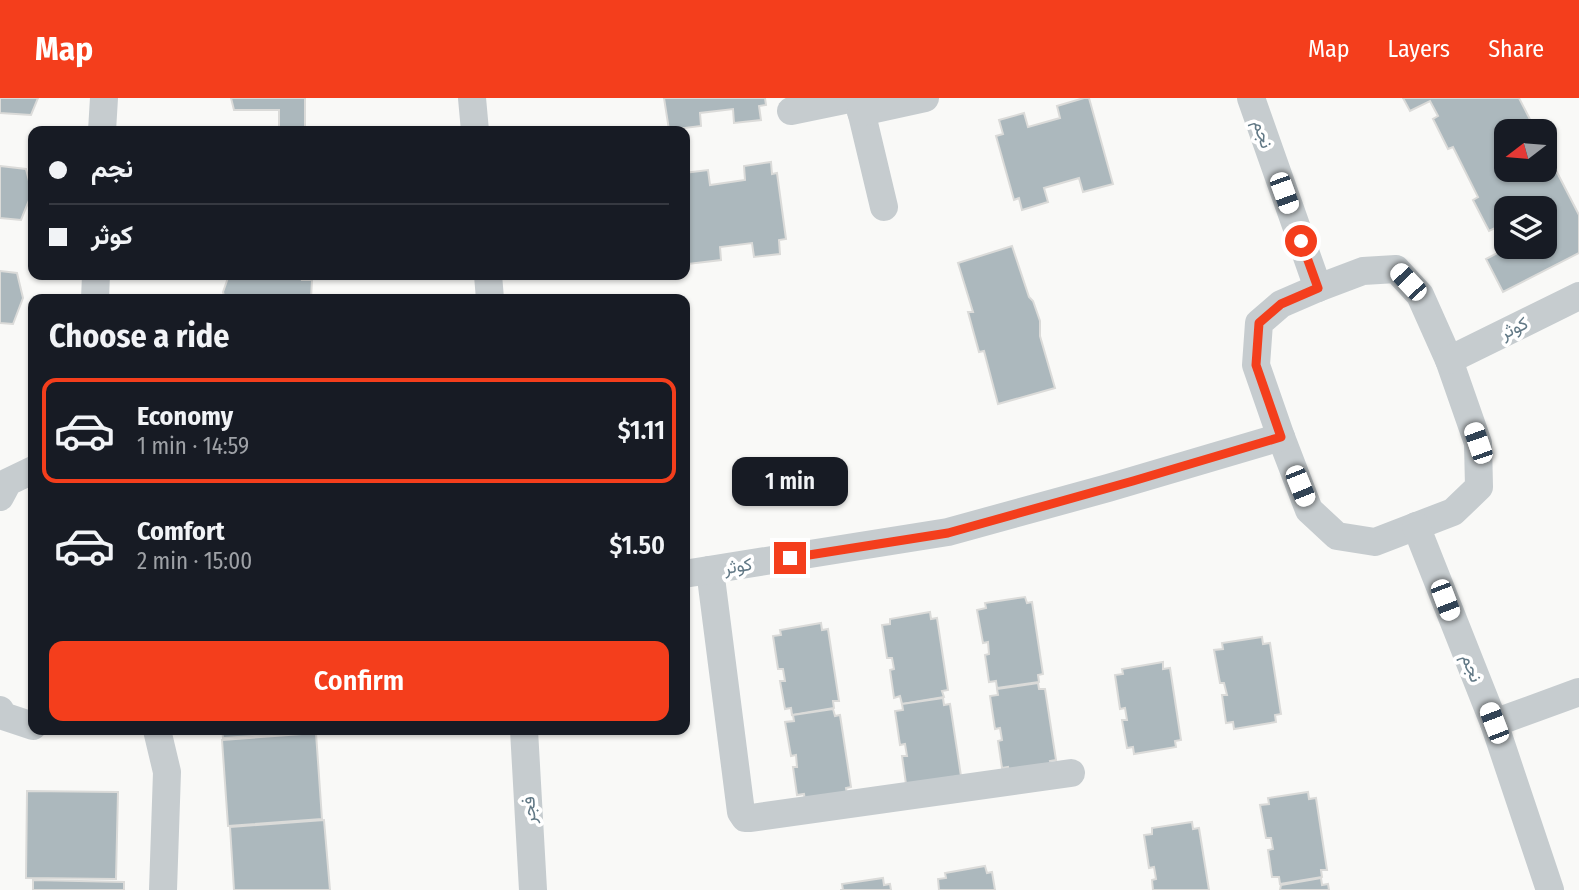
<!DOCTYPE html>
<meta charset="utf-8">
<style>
body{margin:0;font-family:"Fira Sans Condensed",Vazirmatn,sans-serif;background:#20242c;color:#f1f3f6;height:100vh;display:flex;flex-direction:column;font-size:26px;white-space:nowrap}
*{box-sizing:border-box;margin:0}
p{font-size:23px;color:#9ea1a6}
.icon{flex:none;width:38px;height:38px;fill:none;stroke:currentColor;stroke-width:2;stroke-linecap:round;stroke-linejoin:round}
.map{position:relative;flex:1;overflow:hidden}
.side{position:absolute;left:28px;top:196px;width:662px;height:441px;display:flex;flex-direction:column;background:#171b24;border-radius:14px;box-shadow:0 2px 5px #0004}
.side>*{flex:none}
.banner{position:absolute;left:28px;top:28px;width:662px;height:154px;border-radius:14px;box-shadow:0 2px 5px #0004;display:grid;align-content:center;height:154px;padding:0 21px;background:#171b24}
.needle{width:46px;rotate:254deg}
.fabs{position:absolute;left:1494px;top:21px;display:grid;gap:14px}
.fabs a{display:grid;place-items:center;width:63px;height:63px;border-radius:14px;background:#171b24;box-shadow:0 2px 5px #0004;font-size:35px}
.end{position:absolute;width:32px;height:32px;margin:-16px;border:9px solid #f43e1c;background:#fff;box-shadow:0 0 0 4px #fff}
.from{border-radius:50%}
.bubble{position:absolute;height:49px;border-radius:14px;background:#171b24;box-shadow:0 2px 5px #0004;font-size:23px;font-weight:600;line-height:49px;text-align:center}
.car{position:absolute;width:21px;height:42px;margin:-21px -10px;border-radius:9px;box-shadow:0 0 5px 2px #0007;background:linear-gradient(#fff 24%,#345 0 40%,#fff 0 76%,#345 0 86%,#fff 0)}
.banner b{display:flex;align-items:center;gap:24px;height:66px;font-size:26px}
.banner b+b{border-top:2px solid #363941}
.banner i{width:18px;height:18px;background:#f1f3f6}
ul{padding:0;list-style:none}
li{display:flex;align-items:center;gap:21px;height:105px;margin:0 14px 10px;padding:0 7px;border:4px solid transparent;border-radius:14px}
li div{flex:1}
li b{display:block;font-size:26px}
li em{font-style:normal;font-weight:600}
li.selected{border-color:#f43e1c}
li>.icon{width:63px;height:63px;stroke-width:1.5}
h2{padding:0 21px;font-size:32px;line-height:84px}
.primary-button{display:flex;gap:14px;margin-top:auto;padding:14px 21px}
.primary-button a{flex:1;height:80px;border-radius:14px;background:#f43e1c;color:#fff;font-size:28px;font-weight:600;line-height:80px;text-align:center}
header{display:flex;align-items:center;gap:42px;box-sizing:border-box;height:98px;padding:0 35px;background:#f43e1c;color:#fff}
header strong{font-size:33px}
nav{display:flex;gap:38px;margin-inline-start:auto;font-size:24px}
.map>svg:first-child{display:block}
.building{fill:#acb8bd;stroke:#dbdbd9;stroke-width:2;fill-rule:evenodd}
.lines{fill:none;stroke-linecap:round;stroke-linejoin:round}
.minor{stroke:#c6cccf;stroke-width:28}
.route{stroke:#f43e1c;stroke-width:9}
.labels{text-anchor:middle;stroke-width:7;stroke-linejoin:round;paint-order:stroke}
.street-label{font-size:18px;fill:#617885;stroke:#fff}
</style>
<header>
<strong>Map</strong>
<nav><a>Map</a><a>Layers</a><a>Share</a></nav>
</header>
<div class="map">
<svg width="1579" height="792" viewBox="0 0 1579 792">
<rect width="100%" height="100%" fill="#f9f9f7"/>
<g class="building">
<path d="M0,0H38L31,17L0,15Z"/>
<path d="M231,0H305V33H279V12H234Z"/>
<path d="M664,0H765L766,7L759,8L761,22L734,25L733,11L700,15L701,28L669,32Z"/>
<path d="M1084,0H1089L1113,86L1083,94L1079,80L1044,90L1048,104L1022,112L1019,100L1014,102L996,38L1003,36L999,22L1024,15L1028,29L1060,20L1057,8Z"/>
<path d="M1403,0H1519L1536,33H1507V72H1545V51L1579,117V155L1503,194L1486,161L1505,151L1495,130L1489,133L1473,102L1478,99L1453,49L1448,51L1433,21L1438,18L1430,3L1410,13ZM1507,110H1545V149H1507Z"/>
<path d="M771,64L772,76L777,75L786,141L779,142L780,156L754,159L752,145L720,149L721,162L688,166L684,135V75L708,72L710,87L745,82L744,68Z"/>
<path d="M0,68L26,71L32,95L21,122L0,120Z"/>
<path d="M1012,148L1029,199L1033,203L1040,223V238L1055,290L998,306L984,253L979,254L968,214H973L958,165Z"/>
<path d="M0,173L17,175L23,200L13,226L0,225Z"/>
<path d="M229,177H302V182H312L311,201H225L223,194Z"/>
<path d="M1025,499L1027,505L1032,504L1043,576L1038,577L1039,584L997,590L996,583L989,584L985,557L989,556L988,544L983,545L977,512L986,510L985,505Z"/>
<path d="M930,514L931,521L937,520L948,592L942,593L944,599L902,606L900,598L894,600L890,572L894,571L892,560H887L882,527L890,526V521Z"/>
<path d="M821,525L822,532L828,531L839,603H833L834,610L792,617L791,610L785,611L780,583H785L783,571H778L773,538L781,537L780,532Z"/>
<path d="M1262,539L1263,546L1270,545L1281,616L1275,617L1276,624L1234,631L1233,624L1226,625L1222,597H1227L1224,585H1220L1214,552L1223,551L1222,545Z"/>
<path d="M1163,564V571L1170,570L1181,642L1175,643L1176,649L1134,656L1133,649L1127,650L1122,622H1127L1125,610L1120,611L1115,577L1123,576L1122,571Z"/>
<path d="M1038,585L1039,591H1045L1056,662L1050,663L1052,670L1009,676L1008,669L1002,670L998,643L1002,642L1000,630L995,631L990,598L998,597L997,591Z"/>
<path d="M943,600L944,607L950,606L961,678L906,686L902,658H907L905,646L900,647L895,613L903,612L902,606Z"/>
<path d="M833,611L835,618L840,617L851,689L846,690L847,696L805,703L804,696L797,697L793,669H797L796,657L791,658L785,624L794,623L793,617Z"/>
<path d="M222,632H324L325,633L223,640Z"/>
<path d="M316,635L322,721L228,728L222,642Z"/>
<path d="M27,693L118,694L116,781L26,780Z"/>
<path d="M1308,694L1309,701L1316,700L1327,772H1321L1322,779L1280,786L1279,779H1272L1268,752L1273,751L1271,740H1266L1260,707L1269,706L1268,700Z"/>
<path d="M324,722L330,792H234L230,729Z"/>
<path d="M1192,724L1193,731L1199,730L1209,792H1153L1152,782L1156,781L1154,769L1149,770L1144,737L1152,736V730Z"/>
<path d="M985,768L987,775L992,774L995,792H939L938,781L946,780L945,775Z"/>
<path d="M883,780L884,787L890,786L891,792H840H843L842,786Z"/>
<path d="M1321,780L1322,787L1328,786L1329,792H1280L1281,787Z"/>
<path d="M33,782L124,784V792H33Z"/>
</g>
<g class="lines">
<g class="minor">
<path d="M472,0L475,33"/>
<path d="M858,0L884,109"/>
<path d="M1251,0L1318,190"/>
<path d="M791,13L854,0"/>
<path d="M861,14L925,0"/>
<path d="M102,33L104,0"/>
<path d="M1396,171L1420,197L1449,262L1478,345L1479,389L1453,414L1375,444L1337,438L1309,412L1281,339L1256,267L1259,225L1281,206L1318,190L1363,173Z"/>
<path d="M488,177L490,201"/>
<path d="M95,201L96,177"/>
<path d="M1449,262L1579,198"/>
<path d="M0,399L8,384L33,372"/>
<path d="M1416,428L1494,625L1550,792"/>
<path d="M710,472L741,714L745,720H751L1071,675"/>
<path d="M684,476L948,434L1108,390L1281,339"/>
<path d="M0,612L3,618L33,628"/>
<path d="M1494,625L1579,594"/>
<path d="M157,632L167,674L163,792"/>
<path d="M524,632L533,792"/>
</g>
</g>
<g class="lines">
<path class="route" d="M790,460L948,435L1133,383L1281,339L1256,267L1259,225L1281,206L1318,190L1301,143"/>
</g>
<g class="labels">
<g class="street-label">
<text transform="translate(1263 36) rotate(71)" y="6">نجم</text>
<text transform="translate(1514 230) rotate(-26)" y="6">کوثر</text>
<text transform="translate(738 468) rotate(-9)" y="6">کوثر</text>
<text transform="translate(1472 570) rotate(69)" y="6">نجم</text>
<text transform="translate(529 712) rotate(-93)" y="6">فجر</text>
</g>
</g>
</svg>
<div class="fabs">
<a><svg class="needle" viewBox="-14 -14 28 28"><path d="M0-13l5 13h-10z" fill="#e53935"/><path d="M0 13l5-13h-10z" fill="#9ea1a6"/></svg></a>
<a><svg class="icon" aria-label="layers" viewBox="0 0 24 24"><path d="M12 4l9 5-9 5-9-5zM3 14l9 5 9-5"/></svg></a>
</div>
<i class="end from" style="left:1301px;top:143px"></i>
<i class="end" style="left:790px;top:460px"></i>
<div class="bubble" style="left:732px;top:359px;width:116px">1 min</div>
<i class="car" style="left:1284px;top:95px;rotate:160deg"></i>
<i class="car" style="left:1408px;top:184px;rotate:317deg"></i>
<i class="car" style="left:1478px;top:345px;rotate:341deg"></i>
<i class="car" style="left:1300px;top:388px;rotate:158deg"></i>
<i class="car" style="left:1445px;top:502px;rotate:159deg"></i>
<i class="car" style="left:1494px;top:625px;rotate:339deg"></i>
<div class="banner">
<b><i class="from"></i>نجم</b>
<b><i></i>کوثر</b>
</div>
<section class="side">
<h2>Choose a ride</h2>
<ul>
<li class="selected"><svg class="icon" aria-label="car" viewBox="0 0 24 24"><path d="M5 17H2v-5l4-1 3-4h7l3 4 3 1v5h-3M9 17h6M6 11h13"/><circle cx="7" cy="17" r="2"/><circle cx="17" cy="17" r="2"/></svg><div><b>Economy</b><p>1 min · 14:59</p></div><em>$1.11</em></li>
<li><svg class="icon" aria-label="car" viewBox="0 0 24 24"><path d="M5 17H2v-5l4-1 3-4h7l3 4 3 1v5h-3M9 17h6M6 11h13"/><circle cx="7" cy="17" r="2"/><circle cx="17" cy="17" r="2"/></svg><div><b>Comfort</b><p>2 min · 15:00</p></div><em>$1.50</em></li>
</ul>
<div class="primary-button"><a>Confirm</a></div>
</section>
</div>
